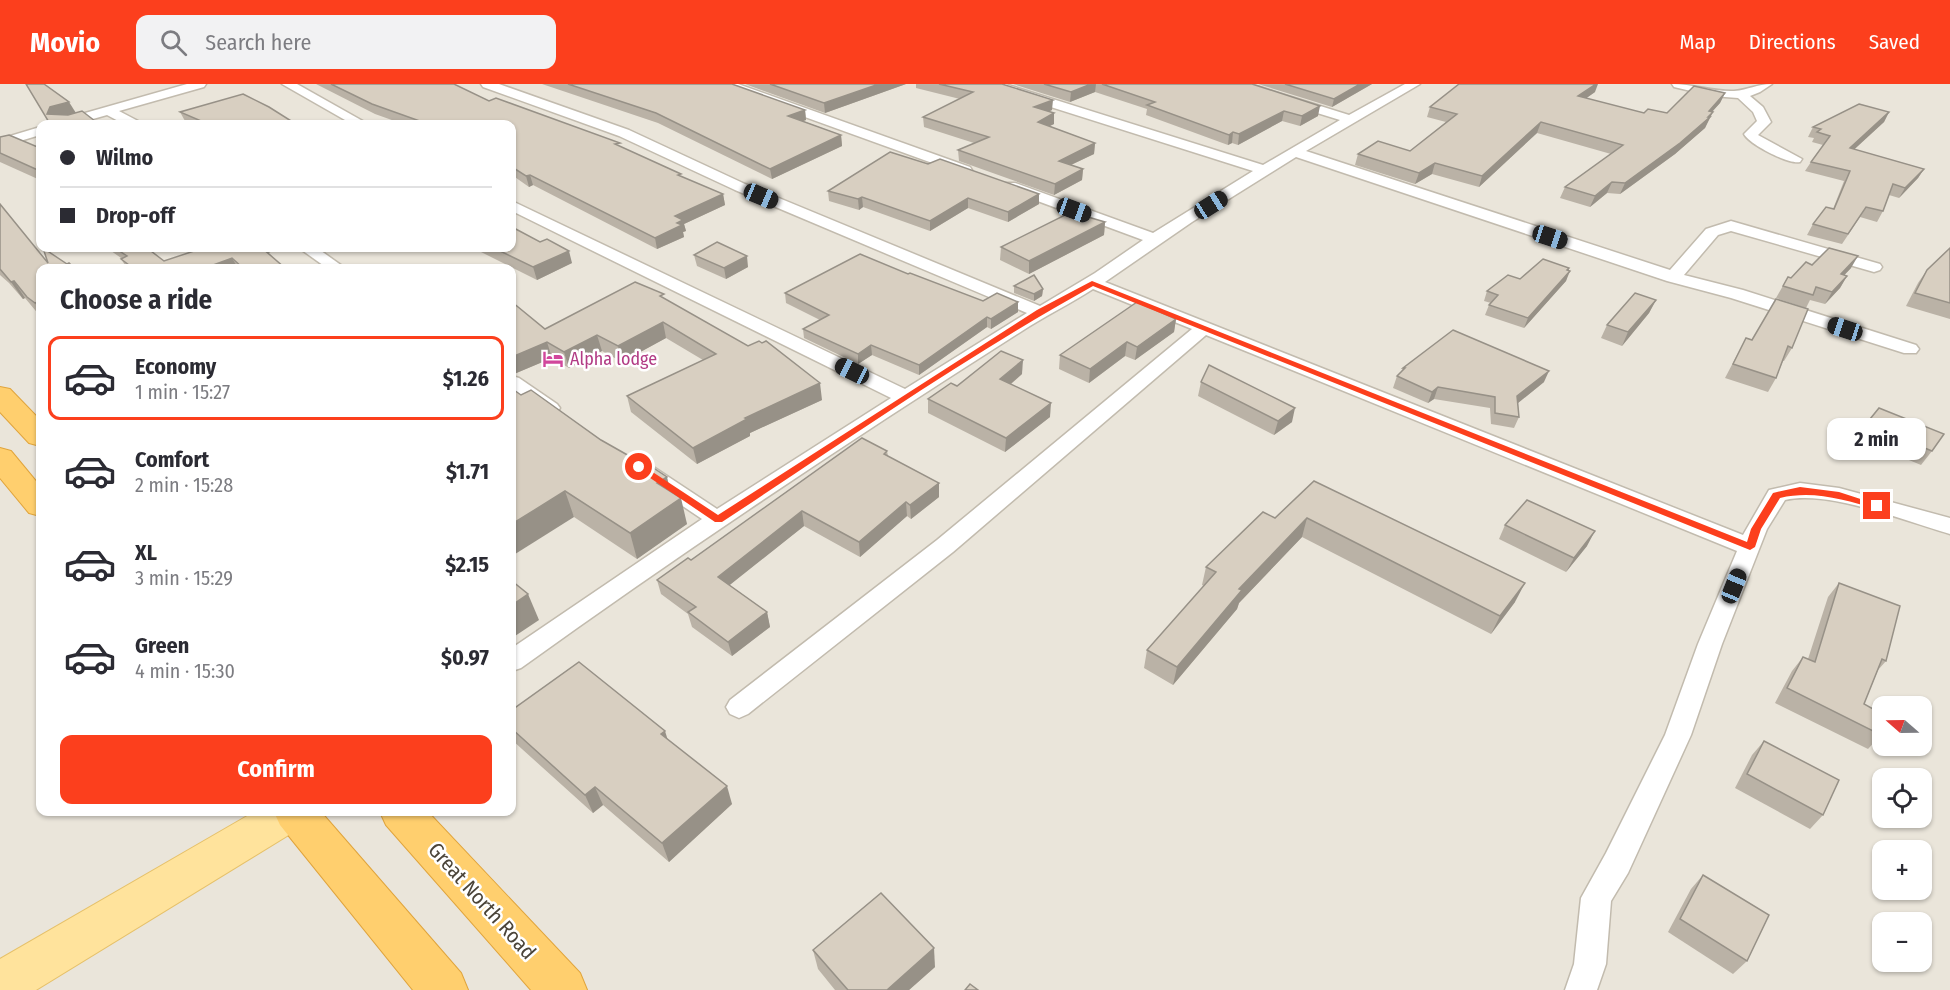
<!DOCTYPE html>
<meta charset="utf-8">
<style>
body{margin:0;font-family:"Fira Sans Condensed",sans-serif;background:#f2f2f3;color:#2b2b33;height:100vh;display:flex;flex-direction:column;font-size:22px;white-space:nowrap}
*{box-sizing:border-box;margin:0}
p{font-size:20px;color:#7c7c81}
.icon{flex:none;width:33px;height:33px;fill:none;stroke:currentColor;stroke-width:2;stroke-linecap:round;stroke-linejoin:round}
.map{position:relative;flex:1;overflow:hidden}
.sheet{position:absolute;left:36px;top:180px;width:480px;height:552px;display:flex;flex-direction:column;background:#fff;border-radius:12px;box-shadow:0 2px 4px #0004}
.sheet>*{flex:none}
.hud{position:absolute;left:36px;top:36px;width:480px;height:132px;border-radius:12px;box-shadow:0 2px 4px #0004;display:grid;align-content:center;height:132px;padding:0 24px;background:#fff}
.needle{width:39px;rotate:290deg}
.buttons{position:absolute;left:1872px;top:612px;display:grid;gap:12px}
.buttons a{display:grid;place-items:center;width:60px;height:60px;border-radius:12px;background:#fff;box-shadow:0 2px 4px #0004;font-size:30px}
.end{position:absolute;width:27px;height:27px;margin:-14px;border:8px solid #fc3f1d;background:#fff;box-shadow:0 0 0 3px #fff}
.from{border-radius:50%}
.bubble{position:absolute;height:42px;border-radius:12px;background:#fff;box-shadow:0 2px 4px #0004;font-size:20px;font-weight:700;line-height:42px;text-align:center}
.car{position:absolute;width:18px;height:36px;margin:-18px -9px;border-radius:8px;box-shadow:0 0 4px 2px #0007;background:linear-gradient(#222 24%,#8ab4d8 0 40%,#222 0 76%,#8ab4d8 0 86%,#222 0)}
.hud b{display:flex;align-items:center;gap:21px;height:57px;font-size:22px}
.hud b+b{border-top:2px solid #e1e1e2}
.hud i{width:15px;height:15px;background:#2b2b33}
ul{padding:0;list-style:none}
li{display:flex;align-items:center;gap:18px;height:84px;margin:0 12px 9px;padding:0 12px;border:3px solid transparent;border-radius:12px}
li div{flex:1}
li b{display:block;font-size:22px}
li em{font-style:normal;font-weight:700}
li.current{border-color:#fc3f1d}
li>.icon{width:54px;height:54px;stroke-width:1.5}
h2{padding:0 24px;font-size:27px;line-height:72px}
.action{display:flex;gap:12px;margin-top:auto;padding:12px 24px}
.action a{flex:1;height:69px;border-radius:12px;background:#fc3f1d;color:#fff;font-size:24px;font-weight:700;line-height:69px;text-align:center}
header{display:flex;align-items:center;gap:36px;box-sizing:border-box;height:84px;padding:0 30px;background:#fc3f1d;color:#fff}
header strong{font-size:28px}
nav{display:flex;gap:33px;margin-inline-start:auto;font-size:21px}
.search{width:420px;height:54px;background:#f2f2f3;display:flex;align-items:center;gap:15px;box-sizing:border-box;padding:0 21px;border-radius:12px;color:#7c7c81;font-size:22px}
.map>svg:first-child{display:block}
.residential{fill:#eae5da;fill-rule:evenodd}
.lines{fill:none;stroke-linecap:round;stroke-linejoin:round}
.street-casing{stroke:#c2bbae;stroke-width:3}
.primary-casing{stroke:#e6c16a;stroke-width:2}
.highway-casing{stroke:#e0a43c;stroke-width:2}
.street{fill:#fff;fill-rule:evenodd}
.primary{fill:#ffe39c;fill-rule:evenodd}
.highway{fill:#ffcf6e;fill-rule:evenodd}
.wall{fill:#bab2a6}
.shaded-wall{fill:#979187}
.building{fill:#d8cfc1;stroke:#979187;stroke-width:1.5}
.route{fill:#fc3f1d}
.labels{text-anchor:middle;stroke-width:5;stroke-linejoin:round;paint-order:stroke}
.hotel-label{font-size:18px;fill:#b23c85;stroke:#fff;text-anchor:start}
.near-street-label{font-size:21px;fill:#4b4439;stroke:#fff}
</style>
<header>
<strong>Movio</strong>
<div class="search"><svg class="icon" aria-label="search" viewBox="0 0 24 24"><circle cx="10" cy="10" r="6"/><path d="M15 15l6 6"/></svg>Search here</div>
<nav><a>Map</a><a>Directions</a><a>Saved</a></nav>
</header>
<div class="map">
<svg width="1950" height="906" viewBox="0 0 1950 906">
<rect width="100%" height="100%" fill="#f6f3ec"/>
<path class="residential" d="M0,0H1950V906H0ZM40,40H512V164H40ZM40,184H512V728H40ZM1882,622H1922V662H1882ZM1882,694H1922V734H1882ZM1882,766H1922V806H1882ZM1882,838H1922V878H1882Z"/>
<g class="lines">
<g class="street-casing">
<g id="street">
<path d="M187,0H206L204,3L119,27L138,37L139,40H124L107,31L75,40H55L57,37Z"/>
<path d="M282,0H297L368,40H352Z"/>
<path d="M481,0H499L629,46L745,100L1040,222L1095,189L1143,156L1005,105L1003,102L1005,99H1015L1153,149L1253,87L988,3L986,0H1005L1263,81L1340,36L1233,3L1231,0H1250L1349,31L1405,0H1420L1306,67L1670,186L1706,145L1731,137L1880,180L1882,183L1880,186L1874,188L1731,147L1718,151L1684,191L1743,206L1916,261L1919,265L1916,269H1904L1731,214L1667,197L1296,73L1192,138L1105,198L1743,451L1769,406L1800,399L1839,404L1950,434V450C1904,437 1830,406 1785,416L1767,445L1722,560L1691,651L1628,789L1611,817L1606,880L1597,906H1565L1574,880L1581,814L1606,769L1665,651L1698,560L1737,467L1206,251L953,468L748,630L739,634L730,630L726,623L730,616L937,456L1192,245L1093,205C1070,220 1045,232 1022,247C852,355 685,466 521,584L512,587V564L702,435L638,392L634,387L638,382L645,380L652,382L717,425L891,314L512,127V117L905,305L1027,229L735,106L619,52L483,3Z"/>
<path d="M720,0H738L970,83L972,86L965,90L960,89L722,3Z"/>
<path d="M1672,0C1693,0 1713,8 1734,7C1749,6 1756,0 1772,0L1760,8L1750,12L1763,23L1771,38L1758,51L1802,75L1800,78C1789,81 1749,60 1744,50L1757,37L1753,28L1738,14L1712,12L1674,3Z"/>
<path d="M40,43V51L0,63V55Z"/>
<path d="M299,164H317L345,184H327Z"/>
<path d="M512,292L519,294L557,320L560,324L557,328H543L512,306Z"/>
</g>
</g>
<g class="primary-casing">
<path id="primary" d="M254,728H311L305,741L36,906H0V875Z"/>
</g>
<g class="highway-casing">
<g id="highway">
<path d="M0,303L10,305L40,336V362L29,359L0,328Z"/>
<path d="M0,364L11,367L40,402V432L29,429L0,394Z"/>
<path d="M274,728H321L461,889L468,906H413L280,741Z"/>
<path d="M380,728H428L580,889L587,906H531L386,741Z"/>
</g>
</g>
<use href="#street" class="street"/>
<use href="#primary" class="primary"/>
<use href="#highway" class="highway"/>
</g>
<g class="wall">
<path d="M316,0H454L489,17L621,63L681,93L723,110L725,121L684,140L686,147L683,148L684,153L657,165L533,101L529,103L512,91V40H403L375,30Z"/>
<path d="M542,0H732L805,26L806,36L803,37L841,51L842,62L772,95L658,39Z"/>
<path d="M745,0H906L825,29Z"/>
<path d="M916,0H1002L1052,26L1048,28L1054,40L1049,42L1095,59L1094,70L1071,81L1083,85L1082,96L1054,111L959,77L958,66L974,59L924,43L923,33L960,15L916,4Z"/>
<path d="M1013,0H1252L1318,32L1300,42L1282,37L1238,61L1232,59L1228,61L1146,31L1147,25L1095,8L1070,18Z"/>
<path d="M1258,0H1372L1332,23Z"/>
<path d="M1595,8L1586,14L1644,29H1667L1725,9L1720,19L1712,28L1705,44L1675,70L1620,110L1607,109L1590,123L1560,114L1565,103L1611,70L1537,49L1479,103L1432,90L1415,100L1355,81L1358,70L1410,67L1446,38L1427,33L1430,23Z"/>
<path d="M180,28L296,40H193L185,37Z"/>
<path d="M1889,28L1884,38L1854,65L1924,85L1918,94L1899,114L1889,111L1883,127L1877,138L1860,133L1842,160L1807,151L1813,140L1833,125L1844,97L1805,87L1811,78L1823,61L1812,58L1814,54L1808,53L1813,43Z"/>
<path d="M0,53L40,64V96L0,78Z"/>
<path d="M890,68L1039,120L1008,138L968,124L930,147L863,123L859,126L829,117L828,107Z"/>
<path d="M0,120L48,179L67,180L40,184V232L25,214L23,215L9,199L0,191Z"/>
<path d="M1105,138L1104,151L1029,190L1000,176L1001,163Z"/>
<path d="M107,164H147L164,177L278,165L268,169L285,184H127L121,175V174Z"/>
<path d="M473,164H512L572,179L537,196Z"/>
<path d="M1950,164V235L1906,222L1918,199L1927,186Z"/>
<path d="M694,171L748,183L726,195L697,182Z"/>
<path d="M1812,181L1851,184L1844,191L1847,192L1840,204L1825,220L1810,216L1806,224L1776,214L1788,193L1791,194Z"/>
<path d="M1569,184L1566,197L1524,244L1485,231L1489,221L1491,219L1484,217L1487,207L1520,195Z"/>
<path d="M908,190L983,217L1018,228L991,245L987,243L919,291L872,271L858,280L804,254L803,245L820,236L786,219L785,209Z"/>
<path d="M1014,202L1043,205L1042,212L1034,217L1014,209Z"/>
<path d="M665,215L822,316L750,349V352L697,380L631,328L627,312L703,276L666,254L622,278L602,267L569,284L552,274L514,290L512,288V218L545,245Z"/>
<path d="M1656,216L1649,229L1622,262L1601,254L1607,241Z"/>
<path d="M1808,225L1792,264L1784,277H1783L1776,294L1768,308L1725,294L1746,254L1752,256Z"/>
<path d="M1176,235L1174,248L1135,276L1125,272L1089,299L1059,285L1060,271Z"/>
<path d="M1403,284L1544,298L1518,319L1519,333L1514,344L1491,340L1490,324L1434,315L1428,319L1393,304L1397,292L1401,288Z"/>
<path d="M1022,290L1011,300L1050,333L1005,368L928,329V315L957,302Z"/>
<path d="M1201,298L1292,338L1274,351L1198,312Z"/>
<path d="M512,308L671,408L687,440L637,475L574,433Z"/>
<path d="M1866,340L1932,367L1921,381L1856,354Z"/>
<path d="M887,367L888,372L939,413L911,435L907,432L860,473L804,442L729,501L767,528L770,543L732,572L692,543L688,530L661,510L657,496Z"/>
<path d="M1314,397L1515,518L1491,550L1302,453L1239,519L1237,525L1173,601L1144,584L1147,566L1204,502L1202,501L1206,483L1275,434Z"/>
<path d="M1505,441L1587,462L1566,488L1499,455Z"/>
<path d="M1839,499L1886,577L1878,586L1864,620L1881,651L1868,665L1775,619L1792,587L1803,573L1808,575L1828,513Z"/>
<path d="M512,626L667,655L732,720L669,778L603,721L593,729L512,656Z"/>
<path d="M1764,657L1823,731L1810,745L1735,704L1752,671Z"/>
<path d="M1703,791L1747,877L1733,890L1668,848L1691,805Z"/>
<path d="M813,866L935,883L909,906H835L818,885Z"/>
</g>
<g class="shaded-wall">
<path d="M879,0H906L825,29L824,19Z"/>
<path d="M1091,0H1096L1095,8L1070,18L1071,8Z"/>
<path d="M1360,0H1372L1332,23L1334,15Z"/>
<path d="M1596,0H1598L1595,8L1574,23L1578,12Z"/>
<path d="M1725,9L1720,19L1709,31L1713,28L1705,44L1675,70L1620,110L1625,99L1709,27Z"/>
<path d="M1053,16L1052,26L1033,34L1034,23Z"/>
<path d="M69,18L76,29L56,35L47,30L50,23Z"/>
<path d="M1320,22L1318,32L1300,42L1302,32Z"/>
<path d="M805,26L806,36L790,42L788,32Z"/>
<path d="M1284,27L1282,37L1238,61L1239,50Z"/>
<path d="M1889,28L1884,38L1845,74L1850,64Z"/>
<path d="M1054,29V40L1038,48V38Z"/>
<path d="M95,37L97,40H80Z"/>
<path d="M1541,38L1537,49L1479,103L1482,92Z"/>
<path d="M1233,48L1232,59L1228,61L1229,51Z"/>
<path d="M841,51L842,62L772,95L770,85Z"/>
<path d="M1095,59L1094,70L1058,87L1059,77Z"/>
<path d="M1435,79L1432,90L1415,100L1419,89Z"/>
<path d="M1083,85L1082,96L1054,111L1055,100Z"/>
<path d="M1924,85L1918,94L1899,114L1905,104Z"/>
<path d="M530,91L533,101L529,103L526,92Z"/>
<path d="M1612,98L1607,109L1590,123L1595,112Z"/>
<path d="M723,110L725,121L684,140L686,147L683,148L684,153L657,165L655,154L675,132Z"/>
<path d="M1039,110V120L1008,138V128Z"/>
<path d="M862,113L863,123L859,126L858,115Z"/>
<path d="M968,114V124L930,147V137Z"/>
<path d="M1105,138L1104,151L1029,190V177Z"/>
<path d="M259,164H277L278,165L263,171Z"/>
<path d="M569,167L572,179L537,196L533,183Z"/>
<path d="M747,172L748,183L726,195L724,184Z"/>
<path d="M1858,172L1851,184L1834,202L1841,190Z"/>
<path d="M232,174L238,184H205Z"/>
<path d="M1569,184L1565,193L1570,187L1566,197L1524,244L1528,234Z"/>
<path d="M1847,192L1840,204L1825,220L1832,208Z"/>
<path d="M14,197L25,214L23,215L11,198Z"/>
<path d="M1043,205L1042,212L1034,217V210Z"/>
<path d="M1656,216L1649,229L1622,262L1628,248Z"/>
<path d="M40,217V227L35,219Z"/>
<path d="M1018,218V228L991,245V235Z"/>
<path d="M987,233V243L919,291V281Z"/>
<path d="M1176,235L1174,248L1135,276L1137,263Z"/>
<path d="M663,238L666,254L622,278L618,262Z"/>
<path d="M597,251L602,267L569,284L564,268Z"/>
<path d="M547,258L552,274L514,290L512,282V273Z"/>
<path d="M1127,258L1125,272L1089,299L1090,285Z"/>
<path d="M871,261L872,271L858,280V270Z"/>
<path d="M1023,276L1022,290L1000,309V295Z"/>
<path d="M1549,287L1544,298L1513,323L1517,312Z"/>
<path d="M820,299L822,316L750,349V352L697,380L693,364L745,334Z"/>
<path d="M1438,303L1434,315L1428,319L1432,308Z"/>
<path d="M1051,319L1050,333L1005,368L1006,354Z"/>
<path d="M1295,324L1292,338L1274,351L1278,337Z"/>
<path d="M667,393L673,418L657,399Z"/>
<path d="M939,399V413L911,435L910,421Z"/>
<path d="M565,407L574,433L512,472V440Z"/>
<path d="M681,414L687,440L637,475L630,449Z"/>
<path d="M906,418L907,432L860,473L859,458Z"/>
<path d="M802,427L804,442L721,508L718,493Z"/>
<path d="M1307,434L1302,453L1239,519L1237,525L1173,601L1177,583L1239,505Z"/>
<path d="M1595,447L1587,462L1566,488L1574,474Z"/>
<path d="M1525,499L1515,518L1491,550L1500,532Z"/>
<path d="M528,510L539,536L512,554V521Z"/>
<path d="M767,528L770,543L732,572L728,558Z"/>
<path d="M665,647L671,666L661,650Z"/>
<path d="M727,702L732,720L669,778L662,759Z"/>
<path d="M595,703L603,721L593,729L585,711Z"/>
<path d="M934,864L935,883L909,906H887Z"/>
</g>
<g class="building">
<path d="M26,0H44L69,18L50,23L47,30L68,31L82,27L95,37L80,40H50Z"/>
<path d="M331,0H454L489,17L496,14L620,59L615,60L681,90L678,91L723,110L675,132L683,136L677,139L682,141L655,154L530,91L526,92L512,83V40H428L372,20Z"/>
<path d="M568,0H732L805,26L788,32L841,51L770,85L656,29Z"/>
<path d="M770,0H879L824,19Z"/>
<path d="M939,0H1002L1053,16L1034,23L1054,29L1038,38L1095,59L1059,77L1083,85L1055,100L958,66L989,53L923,33L973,8Z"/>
<path d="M1044,0H1091L1071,8Z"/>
<path d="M1102,0H1252L1320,22L1302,32L1284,27L1239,50L1233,48L1229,51L1147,21L1155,18Z"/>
<path d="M1285,0H1360L1334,15Z"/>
<path d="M1459,0H1596L1578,12L1644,29L1648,25L1667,29L1694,2L1725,9L1709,27L1713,28L1708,33H1710L1680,59L1625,99L1612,98L1595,112L1565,103L1623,61L1541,38L1482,92L1435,79L1419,89L1358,70L1378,57L1410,67L1457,30L1430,23Z"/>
<path d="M243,10L269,23L296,40H208L180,28Z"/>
<path d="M1859,20L1889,28L1850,64L1924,85L1905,104L1893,100L1883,127L1866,123L1848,150L1813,140L1826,123L1834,125L1850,87L1811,78L1830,52L1817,48L1821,45L1813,43Z"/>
<path d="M9,51L40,64V87L0,69V53Z"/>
<path d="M890,68L928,80L940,75L1039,110L1008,128L968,114L930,137L862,113L858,115L828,107Z"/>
<path d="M0,120L48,179L43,164L67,180L69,179L74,184H40V217L35,219L27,213L14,197L11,198L0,185Z"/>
<path d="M1071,128L1105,138L1029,177L1001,163Z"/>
<path d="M512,143L540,158L547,155L569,167L533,183L494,164H512Z"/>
<path d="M717,158L747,172L724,184L694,171Z"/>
<path d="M115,164H147L164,177L203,164H262L285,184H243L232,174L205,184H133L121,175L127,172Z"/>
<path d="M1829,164L1858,172L1841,190L1847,192L1832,208L1816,203L1813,211L1783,202L1788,193L1791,194L1806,178L1812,181Z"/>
<path d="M1950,164V219L1915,209L1927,186Z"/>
<path d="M860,170L908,190L910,189L983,217L997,209L1018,218L991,235L987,233L919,281L871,261L858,270L803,245L829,231L785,209Z"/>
<path d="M1543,175L1569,184L1567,186L1570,187L1528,234L1489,221L1498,211L1487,207L1508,191L1520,195Z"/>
<path d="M1034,191L1043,205L1034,210L1014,202Z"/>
<path d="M635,198L664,210L660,212L748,262L759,257L762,259L766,257L820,299L745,334L747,335L693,364L627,312L716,270L663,238L618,262L597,251L564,268L547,258L512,273V218L545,245Z"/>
<path d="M1635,209L1656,216L1628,248L1607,241Z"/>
<path d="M1776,215L1808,225L1792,264L1788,262L1776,294L1733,280L1746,254L1752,256Z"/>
<path d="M1137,218L1176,235L1137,263L1127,258L1090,285L1060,271Z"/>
<path d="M1453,246L1549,287L1517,312L1519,333L1495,329V313L1438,303L1432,308L1397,292L1405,284H1403Z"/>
<path d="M1001,267L1023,276L1000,295L1051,319L1006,354L928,315L951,299L957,302Z"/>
<path d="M1209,281L1295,324L1278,337L1201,298Z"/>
<path d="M514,306L521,311L531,306L601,356L631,373L634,371L667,393L657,399L681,414L630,449L565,407L512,440V308Z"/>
<path d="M1879,324L1944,350L1932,367L1866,340Z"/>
<path d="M862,354L887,367L884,370L939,399L910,421L906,418L859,458L802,427L718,493L767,528L728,558L688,528L696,523L657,496L688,474L691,476Z"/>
<path d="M1314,397L1525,499L1500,532L1307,434L1239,505L1242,506L1177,583L1147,566L1216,488L1206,483L1263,428L1275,434Z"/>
<path d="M1527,416L1595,447L1574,474L1505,441Z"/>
<path d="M512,497L528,510L512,521Z"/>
<path d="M1839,499L1900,522L1886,577L1882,575L1864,620L1882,630V648L1881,651L1787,604L1803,573L1815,578Z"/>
<path d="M579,578L665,647L661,650L727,702L662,759L595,703L585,711L512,645V626Z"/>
<path d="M1764,657L1839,696L1823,731L1747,690Z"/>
<path d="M1703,791L1769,831L1747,877L1680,835Z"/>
<path d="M881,809L934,864L887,906H848L813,866Z"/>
<path d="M970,900L978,906H965Z"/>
</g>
<path class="route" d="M1092,197L1747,458L1751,445L1773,409L1777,408L1800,403L1839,408L1882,422L1877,425C1844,416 1814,406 1780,414L1761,445L1755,463L1750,466L1093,202C965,273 844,358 722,438H715L634,383L642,381L718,431L1037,226Z"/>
<defs>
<g id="hotel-bare" transform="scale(1.62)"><path d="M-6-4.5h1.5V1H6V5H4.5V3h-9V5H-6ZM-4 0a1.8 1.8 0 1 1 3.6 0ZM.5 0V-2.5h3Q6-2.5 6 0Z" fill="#d1479c" stroke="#fff" stroke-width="2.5" paint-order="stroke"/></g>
</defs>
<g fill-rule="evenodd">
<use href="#hotel-bare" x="553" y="275"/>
</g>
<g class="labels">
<g class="hotel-label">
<text x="570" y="281">Alpha lodge</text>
</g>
<g class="near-street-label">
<text transform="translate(482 817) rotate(48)" y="7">Great North Road</text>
</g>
</g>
</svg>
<div class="buttons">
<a><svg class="needle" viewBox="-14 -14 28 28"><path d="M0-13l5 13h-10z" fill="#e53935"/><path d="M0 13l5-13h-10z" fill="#7c7c81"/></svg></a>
<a><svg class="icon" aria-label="locate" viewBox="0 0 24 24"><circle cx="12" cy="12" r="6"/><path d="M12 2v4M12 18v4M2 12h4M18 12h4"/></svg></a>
<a>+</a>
<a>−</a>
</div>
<i class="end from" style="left:639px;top:383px"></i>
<i class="end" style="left:1877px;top:422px"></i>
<div class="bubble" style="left:1827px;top:334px;width:99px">2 min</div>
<i class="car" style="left:761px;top:112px;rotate:113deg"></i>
<i class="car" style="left:1211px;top:121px;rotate:58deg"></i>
<i class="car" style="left:1074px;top:126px;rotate:110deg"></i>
<i class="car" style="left:1550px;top:153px;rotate:108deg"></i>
<i class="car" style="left:1845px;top:245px;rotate:288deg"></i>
<i class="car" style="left:852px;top:287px;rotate:296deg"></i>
<i class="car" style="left:1734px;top:502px;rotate:22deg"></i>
<div class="hud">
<b><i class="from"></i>Wilmo</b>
<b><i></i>Drop-off</b>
</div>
<section class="sheet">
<h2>Choose a ride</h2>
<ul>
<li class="current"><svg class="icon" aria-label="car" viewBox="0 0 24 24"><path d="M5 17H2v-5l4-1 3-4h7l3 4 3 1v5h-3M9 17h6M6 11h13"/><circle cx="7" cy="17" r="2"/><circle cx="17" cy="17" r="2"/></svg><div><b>Economy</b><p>1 min · 15:27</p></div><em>$1.26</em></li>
<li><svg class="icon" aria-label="car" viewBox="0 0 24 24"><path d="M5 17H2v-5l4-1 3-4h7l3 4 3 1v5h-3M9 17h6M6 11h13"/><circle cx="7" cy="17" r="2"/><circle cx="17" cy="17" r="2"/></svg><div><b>Comfort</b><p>2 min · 15:28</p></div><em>$1.71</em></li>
<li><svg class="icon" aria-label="car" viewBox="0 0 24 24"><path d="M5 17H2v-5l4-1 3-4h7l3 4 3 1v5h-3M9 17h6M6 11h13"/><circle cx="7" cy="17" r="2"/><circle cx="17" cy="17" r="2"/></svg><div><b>XL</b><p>3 min · 15:29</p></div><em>$2.15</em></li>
<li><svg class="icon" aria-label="car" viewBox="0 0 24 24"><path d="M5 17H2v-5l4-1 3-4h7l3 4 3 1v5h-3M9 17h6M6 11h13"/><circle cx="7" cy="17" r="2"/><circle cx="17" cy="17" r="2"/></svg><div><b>Green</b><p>4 min · 15:30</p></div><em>$0.97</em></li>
</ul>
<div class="action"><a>Confirm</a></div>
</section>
</div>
